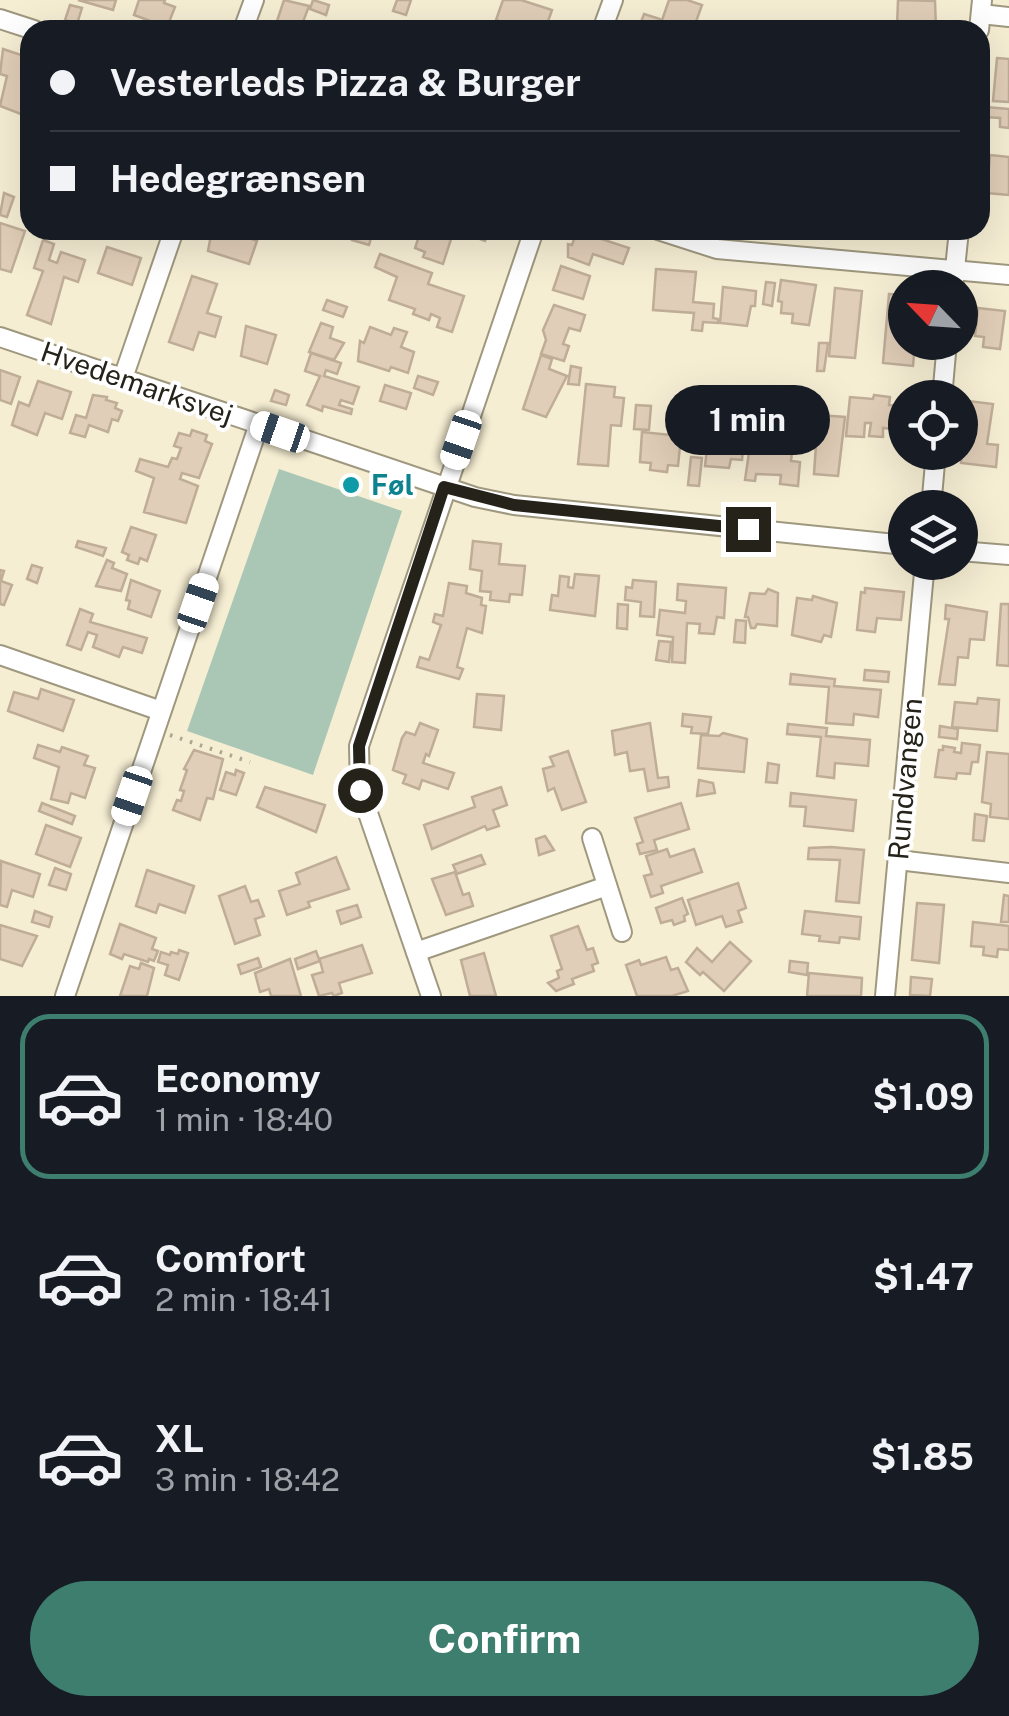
<!DOCTYPE html>
<meta charset="utf-8">
<style>
body{margin:0;font-family:"Public Sans",sans-serif;background:#20242c;color:#f1f3f6;height:100vh;display:flex;flex-direction:column;font-size:38px;white-space:nowrap}
*{box-sizing:border-box;margin:0}
p{font-size:32px;color:#9ea1a6}
.icon{flex:none;width:55px;height:55px;fill:none;stroke:currentColor;stroke-width:2;stroke-linecap:round;stroke-linejoin:round}
.map{position:relative;height:996px;overflow:hidden}
.details{display:flex;flex-direction:column;background:#171b24;flex:1}
.details>*{flex:none}
.top-card{position:absolute;left:20px;top:20px;width:970px;height:220px;border-radius:30px;box-shadow:0 10px 40px #0002;display:grid;align-content:center;height:220px;padding:0 30px;background:#171b24}
.needle{width:65px;rotate:295deg}
.fabs{position:absolute;left:888px;top:270px;display:grid;gap:20px}
.fabs a{display:grid;place-items:center;width:90px;height:90px;border-radius:50%;background:#171b24;box-shadow:0 10px 40px #0002;font-size:50px}
.end{position:absolute;width:45px;height:45px;margin:-22px;border:12px solid #252319;background:#fff;box-shadow:0 0 0 5px #fff}
.from{border-radius:50%}
.bubble{position:absolute;height:70px;border-radius:35px;background:#171b24;box-shadow:0 10px 40px #0002;font-size:32px;font-weight:700;line-height:70px;text-align:center}
.car{position:absolute;width:30px;height:60px;margin:-30px -15px;border-radius:12px;box-shadow:0 0 8px 2px #0007;background:linear-gradient(#fff 24%,#345 0 40%,#fff 0 76%,#345 0 86%,#fff 0)}
.top-card b{display:flex;align-items:center;gap:35px;height:95px;font-size:38px}
.top-card b+b{border-top:2px solid #363941}
.top-card i{width:25px;height:25px;background:#f1f3f6}
ul{padding:18px 0 0;list-style:none}
li{display:flex;align-items:center;gap:30px;height:165px;margin:0 20px 15px;padding:0 10px;border:5px solid transparent;border-radius:30px}
li div{flex:1}
li b{display:block;font-size:38px}
li em{font-style:normal;font-weight:700}
li.current{border-color:#3d7e6e}
li>.icon{width:90px;height:90px;stroke-width:1.5}
.action{display:flex;gap:20px;margin-top:auto;padding:20px 30px}
.action a{flex:1;height:115px;border-radius:60px;background:#3d7e6e;color:#fff;font-size:40px;font-weight:700;line-height:115px;text-align:center}
.map>svg:first-child{display:block}
.green{fill:#aac7b6}
.building{fill:#e1ceb8;stroke:#bfad97;stroke-width:2.5}
.lines{fill:none;stroke-linecap:round;stroke-linejoin:round}
.minor-casing{stroke:#9f987f;stroke-width:22}
.path{stroke:#ada792;stroke-width:4;stroke-dasharray:2.5 8;stroke-linecap:butt}
.minor{stroke:#fff;stroke-width:18}
.route{stroke:#252319;stroke-width:12}
.culture-dot{fill:#0f9aa8;stroke:#fff;stroke-width:4}
.labels{text-anchor:middle;stroke-width:8;stroke-linejoin:round;paint-order:stroke}
.street-label{font-size:28px;fill:#252319;stroke:#fff}
.culture-label{font-size:28px;font-weight:bold;fill:#0d838f;stroke:#fff;text-anchor:start}
</style>
<div class="map">
<svg width="1009" height="996" viewBox="0 0 1009 996">
<rect width="100%" height="100%" fill="#f6eed3"/>
<path class="green" d="M279,469L402,511L313,775L187,731Z"/>
<g class="building">
<path d="M78,0H116L113,10Z"/>
<path d="M139,0H165L164,3L175,7L166,30L150,28L153,22L134,15Z"/>
<path d="M284,0L309,6L300,30H274Z"/>
<path d="M313,0L329,5L326,15L310,9Z"/>
<path d="M397,0H411L406,15L393,11Z"/>
<path d="M503,0H521L552,10L545,30H525L496,20Z"/>
<path d="M669,0H687L702,5L693,30L661,23Z"/>
<path d="M898,0L935,1L936,30L897,28Z"/>
<path d="M70,5L82,8L77,24L65,20Z"/>
<path d="M644,14L660,19L657,27L665,30H638Z"/>
<path d="M3,49L30,58V87L21,114L0,106L7,76L0,74Z"/>
<path d="M997,58L1009,59V102L993,101Z"/>
<path d="M986,107L1009,109V128L1000,127V118L985,117Z"/>
<path d="M990,155L1009,157V195L987,193Z"/>
<path d="M4,193L14,197L7,217L0,215Z"/>
<path d="M0,223L25,231L11,272L0,269Z"/>
<path d="M212,230H243L241,235L257,241L249,264L208,251Z"/>
<path d="M354,230L373,231L369,245L352,240Z"/>
<path d="M421,230H454L443,264L423,257L425,252L415,248Z"/>
<path d="M456,230H489L485,241Z"/>
<path d="M577,231L629,248L623,264L593,254L589,265L568,257V244L572,245Z"/>
<path d="M43,240L54,244L49,260L57,263L61,252L85,260L78,282L64,277L51,324L27,315L43,271L34,268Z"/>
<path d="M107,247L141,258L132,285L98,273Z"/>
<path d="M380,254L432,273L428,284L464,296L452,332L437,327L440,318L431,314L429,320L413,314L415,309L389,300L397,277L375,267Z"/>
<path d="M561,266L590,276L583,299L553,290Z"/>
<path d="M656,269L696,272L693,302L714,304L713,318L718,319V323L703,322L702,331L692,330L694,313L653,310Z"/>
<path d="M192,276L217,284L207,313L221,317L215,337L199,332L193,350L169,342Z"/>
<path d="M781,280L816,285L809,325L792,323L793,314L781,313L782,302L778,301Z"/>
<path d="M766,282L775,283L772,306L763,304Z"/>
<path d="M723,287L756,291L755,306H751L747,326L720,323Z"/>
<path d="M835,288L862,291L855,358L829,356Z"/>
<path d="M889,294L905,295V342H915L913,366L883,363Z"/>
<path d="M327,300L347,307L343,317L323,310Z"/>
<path d="M554,305L585,315L580,331L569,328L563,344L569,346L564,361L541,354L546,340L543,330Z"/>
<path d="M978,308L1005,311L1000,349L983,347L984,337L975,336Z"/>
<path d="M321,323L333,327L330,338L344,343L334,360L309,352Z"/>
<path d="M246,326L276,335L267,364L241,356Z"/>
<path d="M370,327L391,335L394,328L407,332L401,347L414,352L408,373L391,367L389,371L358,361L360,341L364,343Z"/>
<path d="M819,343H828L824,371H817Z"/>
<path d="M311,353L341,363L337,374L326,370L324,376L359,387L353,404L341,400L339,405L352,409L351,414L323,406L322,411L307,405L320,376L305,371Z"/>
<path d="M541,355L552,359L549,369L567,376L546,417L523,409Z"/>
<path d="M571,366L581,368L579,385L568,384Z"/>
<path d="M0,370L20,377L11,404L0,400Z"/>
<path d="M418,376L438,382L433,395L414,388Z"/>
<path d="M38,381L71,392L62,419L45,413L37,435L12,425L19,402L29,406Z"/>
<path d="M586,384L615,387L614,397L624,398L621,426L611,425L608,466L578,464Z"/>
<path d="M385,385L411,393L406,409L380,401Z"/>
<path d="M275,390L289,395L286,405L271,401Z"/>
<path d="M93,395L107,397L106,400L117,403L115,408L122,411L118,421L112,419L108,432L89,425L85,437L70,433L76,415L86,418Z"/>
<path d="M874,395L890,397L889,405L905,406V442H901L902,430L883,428V437L869,436L871,423H865L864,437L846,436L850,397L873,399Z"/>
<path d="M968,401L993,404L987,444L998,445L996,467L961,463Z"/>
<path d="M636,405L651,406L649,430L634,429Z"/>
<path d="M818,415L845,417L838,476L814,474Z"/>
<path d="M754,418L773,420L771,440L765,439L764,447L759,446V449L792,452L791,461L800,462L798,486L780,484L781,475L756,474L755,481L745,480Z"/>
<path d="M702,423L734,426L733,439L744,440L742,460L731,459L729,468L705,466L708,439L701,438Z"/>
<path d="M192,430L207,435L205,441L212,444L199,478L182,473L180,479L198,486L186,523L144,512L154,478L136,471L140,459L168,467L172,458L177,459L181,448L174,446L179,433L190,436Z"/>
<path d="M642,432L681,436L678,466L668,465L667,472L650,470L651,463L640,462Z"/>
<path d="M691,457L702,458L699,486L688,485Z"/>
<path d="M131,527L156,535L147,561L140,558L138,564L127,560L129,555L122,552Z"/>
<path d="M78,541L106,548L103,556L76,547Z"/>
<path d="M473,541L501,544L499,564L525,566L522,595L510,594L509,602L490,600L491,592L480,591L482,571L470,569Z"/>
<path d="M107,560L114,563L112,568L127,574L121,591L96,586Z"/>
<path d="M32,565L42,568L37,583L27,579Z"/>
<path d="M0,570L4,571L1,581L12,585L4,605L0,604Z"/>
<path d="M575,574L599,576L595,616L550,610L552,595L558,596L560,576L569,577L568,587L573,588Z"/>
<path d="M131,580L160,591L151,617L128,609L130,601L126,600Z"/>
<path d="M633,580L656,582L654,617L640,616L641,602L625,600L626,587L632,588Z"/>
<path d="M449,583L467,586L466,593L482,598L481,605L486,606L482,633L467,628L457,667L463,669L459,679L417,667L420,657L429,660L441,625L433,622L435,614L443,616Z"/>
<path d="M678,584L726,588L724,618L717,617L714,634L699,633L700,624L687,623L685,663L672,662L673,637L657,635L660,610L685,613L686,601L677,600Z"/>
<path d="M865,588L904,592L901,620L877,618L875,632L857,630L861,592L865,593Z"/>
<path d="M768,589L778,593L777,626L757,624L755,628H751L748,617H745L750,593L765,594Z"/>
<path d="M813,596L837,603L831,637L824,635L821,642L792,635L797,598L812,600Z"/>
<path d="M618,604L628,605L627,629L617,628Z"/>
<path d="M1001,604H1009V666L997,665Z"/>
<path d="M946,605L987,612L984,640L970,639L968,658L958,657L955,685L939,684L949,619H945Z"/>
<path d="M80,609L93,614L90,622L147,638L142,653L123,647L119,657L93,647L97,635L88,632L81,650L67,645Z"/>
<path d="M736,620L746,621L745,643L734,642Z"/>
<path d="M659,641L671,642L669,662L656,660Z"/>
<path d="M865,670L889,672L888,682L864,680Z"/>
<path d="M791,674L835,679L834,686L881,690L878,717L854,714L853,725L826,723L829,687L790,684Z"/>
<path d="M41,689L74,700L63,731L8,711L14,692L38,699Z"/>
<path d="M477,694L504,696L501,730L474,727Z"/>
<path d="M978,698L999,700L997,731L952,727L955,702L977,704Z"/>
<path d="M683,714L711,717L708,734L691,733L692,727L682,726Z"/>
<path d="M420,723L438,730L429,756L426,754L423,763L454,773L448,789L422,780L419,789L403,783L406,775L393,770L402,738L406,732L415,735Z"/>
<path d="M650,723L658,778L668,777L669,787L648,791L644,769L630,771L627,752L615,755L612,731Z"/>
<path d="M788,724L827,728L826,736L870,740L868,766L835,763L834,778L817,776L821,737L787,734Z"/>
<path d="M940,726L958,729L957,739L939,737Z"/>
<path d="M723,733L747,739L744,772L698,768L701,735L719,736Z"/>
<path d="M962,743L980,745L978,762H972L970,774L957,773L956,779L935,777L939,750H943V746L955,748L954,752L961,753Z"/>
<path d="M38,745L60,752L62,747L88,756L84,765L95,768L85,798L71,793L68,803L51,799L59,767L34,758Z"/>
<path d="M194,750L223,759L213,799L207,798L200,820L173,810L177,800L181,801L184,791L180,790L187,770L184,769Z"/>
<path d="M568,751L586,802L562,810L554,788L548,791L543,769L554,766L550,757Z"/>
<path d="M987,752L1009,754V819L990,817L991,804L982,802Z"/>
<path d="M768,763L779,765L777,783L766,782Z"/>
<path d="M236,770L244,773L236,795L220,790L226,772L235,775Z"/>
<path d="M699,780L713,783L715,793L697,796Z"/>
<path d="M265,787L325,805L316,832L257,807Z"/>
<path d="M501,787L507,805L493,810L499,826L487,830L485,826L432,849L424,825L475,807L472,797Z"/>
<path d="M791,793L856,800L853,831L804,826L806,807L790,806Z"/>
<path d="M42,803L75,816L72,824L39,811Z"/>
<path d="M681,803L689,829L654,840L657,850L640,854L637,844L643,842L635,818Z"/>
<path d="M975,814L987,816L984,841L973,840Z"/>
<path d="M46,825L81,838L70,867L36,854Z"/>
<path d="M545,836L554,850L539,855L536,839Z"/>
<path d="M831,847L864,850L859,903L836,901L840,860L808,859L809,848Z"/>
<path d="M667,849L670,857L694,849L702,872L661,886L663,893L651,897L644,876L652,874L646,856Z"/>
<path d="M481,855L485,864L457,874L453,865Z"/>
<path d="M336,857L349,889L308,902L310,907L287,915L279,891L300,884L296,873Z"/>
<path d="M1,861L40,874L33,897L12,890L7,907L0,905Z"/>
<path d="M55,868L71,874L66,890L49,885Z"/>
<path d="M147,870L194,886L185,913L159,904L156,913L136,906Z"/>
<path d="M455,872L463,895L469,893L473,906L446,915L432,879Z"/>
<path d="M738,883L746,908L738,911L742,922L726,927L722,916L696,925L688,900Z"/>
<path d="M245,886L251,902L258,900L264,916L255,919L260,935L235,944L219,896Z"/>
<path d="M1004,895L1009,896V922H1001Z"/>
<path d="M682,898L688,914L684,916L685,921L674,925L672,920L661,923L656,908Z"/>
<path d="M917,903L944,905L939,963L912,960Z"/>
<path d="M357,905L361,917L341,924L337,911Z"/>
<path d="M35,911L52,917L49,927L32,922Z"/>
<path d="M805,911L861,917L859,939L840,937L839,943L819,941L820,936L802,934Z"/>
<path d="M973,922L1009,926V950L998,949L997,957L983,955L984,947L971,946Z"/>
<path d="M120,924L156,938L152,949L158,951L154,961L149,959L148,962L124,954L122,959L110,954Z"/>
<path d="M0,925L37,936L22,966L0,959Z"/>
<path d="M578,926L587,950L593,948L598,963L592,965L594,971L572,979L574,984L556,991L548,983L559,978L557,971L562,969L551,936Z"/>
<path d="M730,942L751,961L724,991L703,972L700,975L686,962L697,948L712,962Z"/>
<path d="M362,945L372,973L339,983L342,993L334,996L332,993L319,996L312,975L323,972L320,961L298,969L295,959L316,951L319,959Z"/>
<path d="M179,950L188,953L179,980L165,975L168,965L158,962L161,952L170,955L171,952L178,954Z"/>
<path d="M484,953L496,996H470L461,960Z"/>
<path d="M666,957L671,970L678,968L688,991L672,996H637L626,965L639,960L641,965Z"/>
<path d="M258,958L261,967L241,974L238,965Z"/>
<path d="M290,959L301,996H271L269,989L260,992L255,973Z"/>
<path d="M790,961L808,963L807,975L789,972Z"/>
<path d="M141,963L154,968L147,996H120L130,966L139,969Z"/>
<path d="M809,973L862,978L861,996H807Z"/>
<path d="M911,977L932,979L930,996L910,995Z"/>
</g>
<g class="lines">
<g class="minor-casing">
<g id="minor">
<path d="M981,14L1009,17"/>
<path d="M0,19L34,30"/>
<path d="M243,30L254,0"/>
<path d="M602,30L613,0"/>
<path d="M979,30L982,0"/>
<path d="M658,230L717,249L1009,275"/>
<path d="M953,288L959,230"/>
<path d="M0,337L475,497L514,505L905,545"/>
<path d="M123,378L174,230"/>
<path d="M942,398L947,342"/>
<path d="M931,508L936,452"/>
<path d="M960,551L1009,555"/>
<path d="M0,655L161,711"/>
<path d="M592,838L622,932"/>
<path d="M898,860L1009,873"/>
<path d="M416,952L607,886"/>
<path d="M65,996L259,424"/>
<path d="M431,996L360,790L359,746L534,230"/>
<path d="M885,996L925,562"/>
</g>
</g>
<path class="path" d="M170,735L250,762"/>
<use href="#minor" class="minor"/>
</g>
<g class="lines">
<path class="route" d="M360,790L359,746L444,487L514,505L748,529"/>
</g>
<circle class="culture-dot" cx="351" cy="485" r="10"/>
<g class="labels">
<g class="street-label">
<text transform="translate(137 383) rotate(19)" y="10">Hvedemarksvej</text>
<text transform="translate(905 779) rotate(-85)" y="10">Rundvangen</text>
</g>
<g class="culture-label">
<text x="371" y="495">Føl</text>
</g>
</g>
</svg>
<div class="fabs">
<a><svg class="needle" viewBox="-14 -14 28 28"><path d="M0-13l5 13h-10z" fill="#e53935"/><path d="M0 13l5-13h-10z" fill="#9ea1a6"/></svg></a>
<a><svg class="icon" aria-label="locate" viewBox="0 0 24 24"><circle cx="12" cy="12" r="6"/><path d="M12 2v4M12 18v4M2 12h4M18 12h4"/></svg></a>
<a><svg class="icon" aria-label="layers" viewBox="0 0 24 24"><path d="M12 4l9 5-9 5-9-5zM3 14l9 5 9-5"/></svg></a>
</div>
<i class="end from" style="left:360px;top:790px"></i>
<i class="end" style="left:748px;top:529px"></i>
<div class="bubble" style="left:665px;top:385px;width:165px">1 min</div>
<i class="car" style="left:280px;top:432px;rotate:289deg"></i>
<i class="car" style="left:461px;top:440px;rotate:199deg"></i>
<i class="car" style="left:198px;top:603px;rotate:19deg"></i>
<i class="car" style="left:132px;top:796px;rotate:199deg"></i>
<div class="top-card">
<b><i class="from"></i>Vesterleds Pizza &amp; Burger</b>
<b><i></i>Hedegrænsen</b>
</div>
</div>
<section class="details">
<ul>
<li class="current"><svg class="icon" aria-label="car" viewBox="0 0 24 24"><path d="M5 17H2v-5l4-1 3-4h7l3 4 3 1v5h-3M9 17h6M6 11h13"/><circle cx="7" cy="17" r="2"/><circle cx="17" cy="17" r="2"/></svg><div><b>Economy</b><p>1 min · 18:40</p></div><em>$1.09</em></li>
<li><svg class="icon" aria-label="car" viewBox="0 0 24 24"><path d="M5 17H2v-5l4-1 3-4h7l3 4 3 1v5h-3M9 17h6M6 11h13"/><circle cx="7" cy="17" r="2"/><circle cx="17" cy="17" r="2"/></svg><div><b>Comfort</b><p>2 min · 18:41</p></div><em>$1.47</em></li>
<li><svg class="icon" aria-label="car" viewBox="0 0 24 24"><path d="M5 17H2v-5l4-1 3-4h7l3 4 3 1v5h-3M9 17h6M6 11h13"/><circle cx="7" cy="17" r="2"/><circle cx="17" cy="17" r="2"/></svg><div><b>XL</b><p>3 min · 18:42</p></div><em>$1.85</em></li>
</ul>
<div class="action"><a>Confirm</a></div>
</section>
